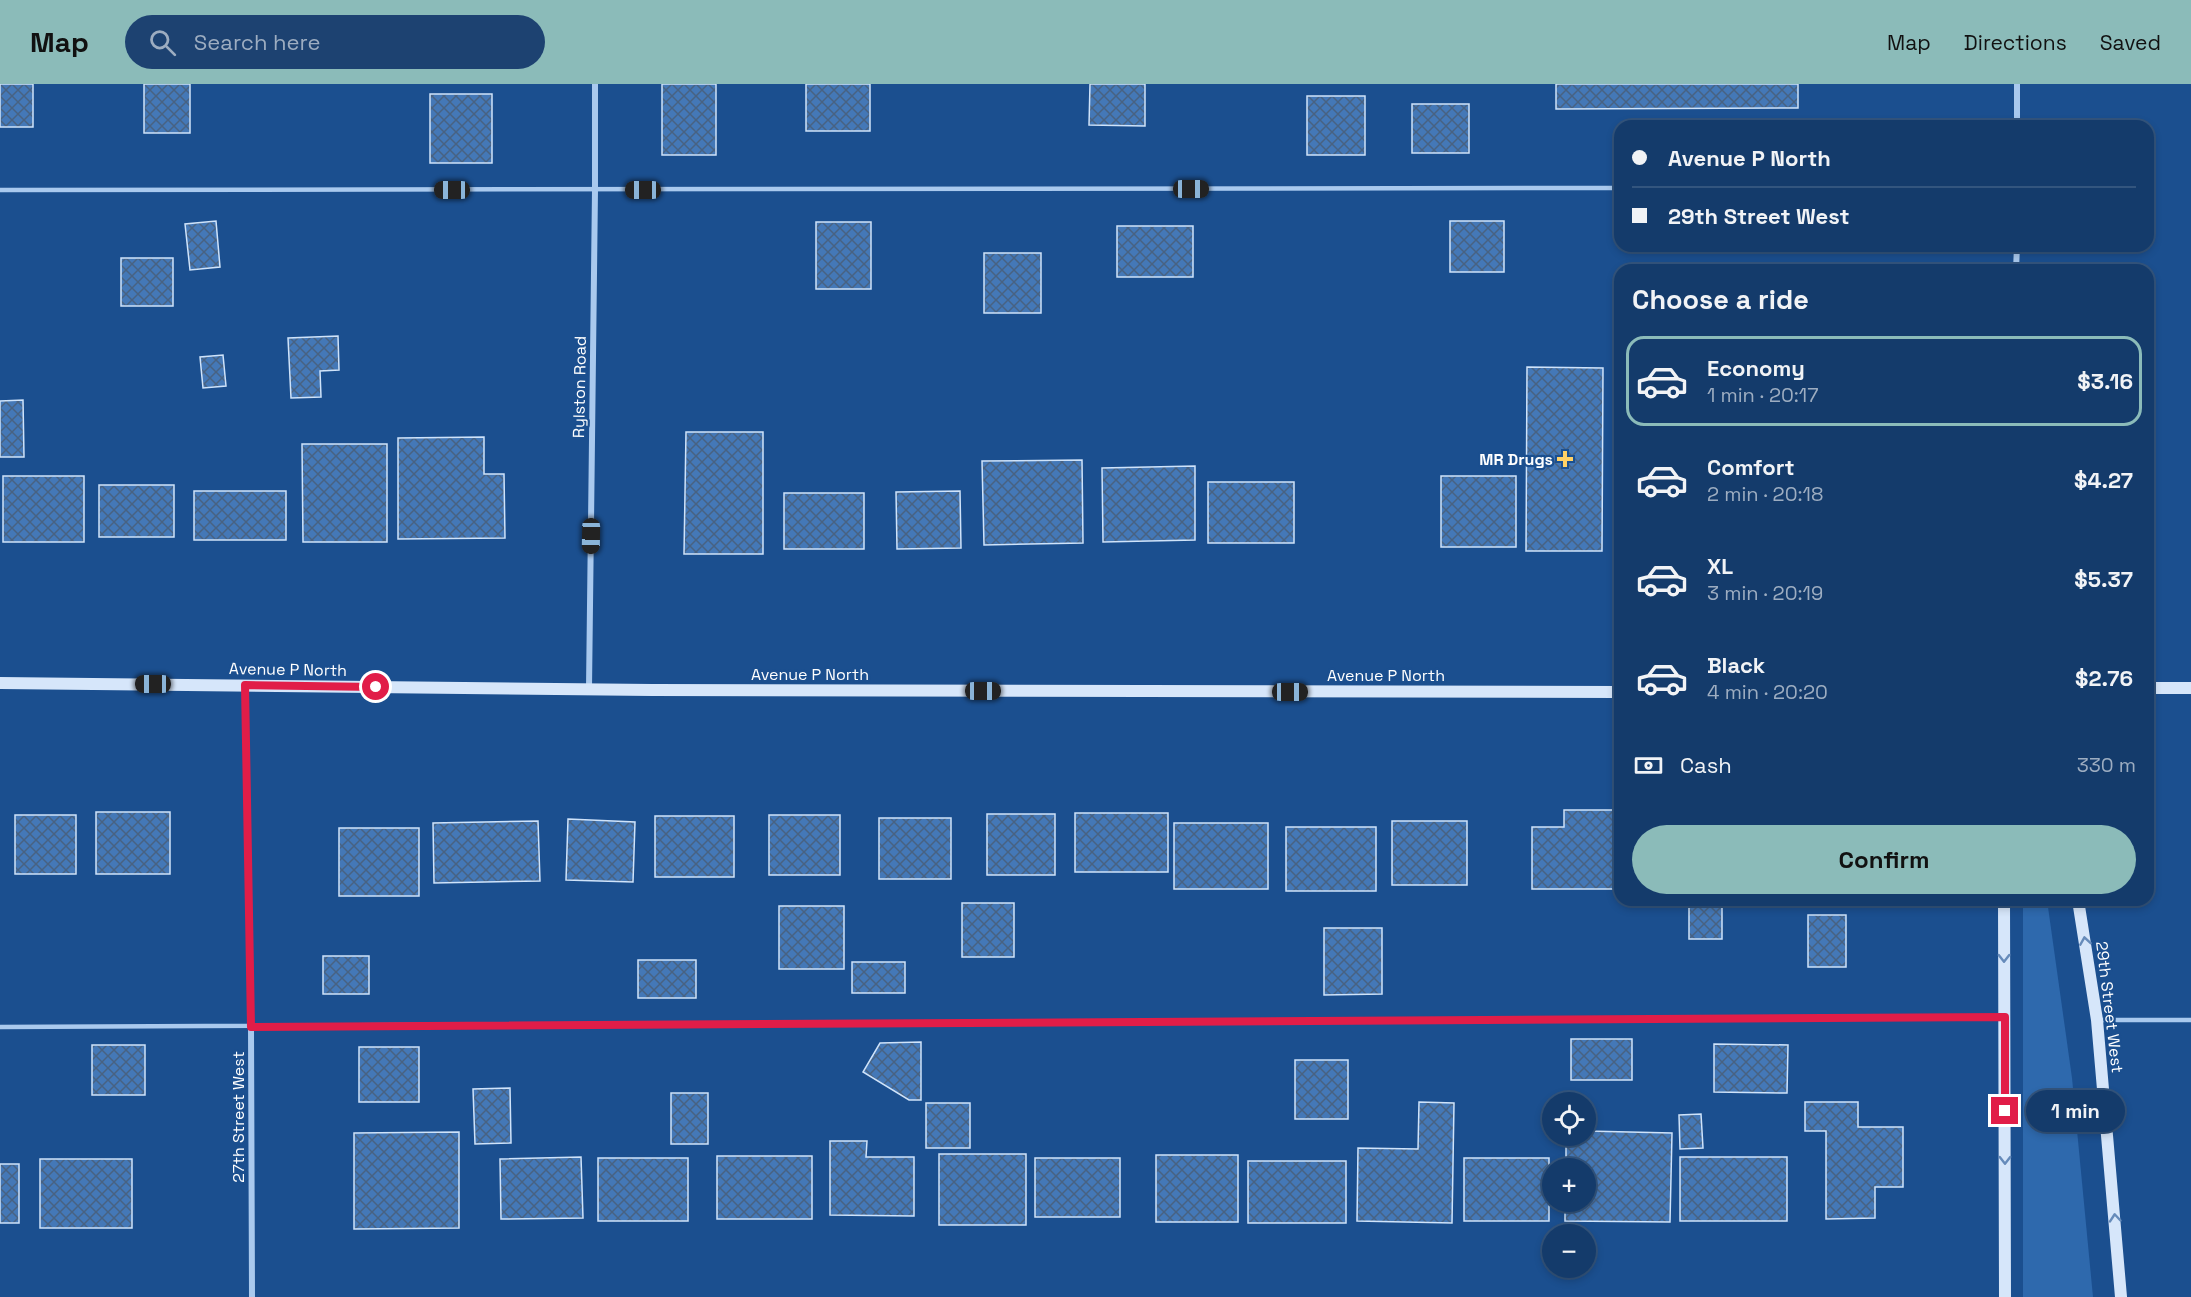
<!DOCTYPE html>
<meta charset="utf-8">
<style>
body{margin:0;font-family:"Space Grotesk",sans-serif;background:#1d4271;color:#f1f3f6;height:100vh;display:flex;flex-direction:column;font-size:22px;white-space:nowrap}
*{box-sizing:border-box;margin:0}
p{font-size:20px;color:#9dadc1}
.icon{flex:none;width:33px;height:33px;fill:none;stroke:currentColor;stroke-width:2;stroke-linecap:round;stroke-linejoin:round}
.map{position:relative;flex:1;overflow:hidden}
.details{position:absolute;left:1614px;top:180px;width:540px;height:642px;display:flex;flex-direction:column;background:#143b6b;border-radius:18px;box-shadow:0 3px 9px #0003,0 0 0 2px #33557e}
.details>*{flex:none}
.top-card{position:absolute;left:1614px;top:36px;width:540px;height:132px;border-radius:18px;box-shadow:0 3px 9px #0003,0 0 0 2px #33557e;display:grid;align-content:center;height:132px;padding:0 18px;background:#143b6b}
.controls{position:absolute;left:1542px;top:1008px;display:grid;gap:12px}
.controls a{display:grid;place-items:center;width:54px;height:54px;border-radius:50%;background:#143b6b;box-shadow:0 3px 9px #0003,0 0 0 2px #33557e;font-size:30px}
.end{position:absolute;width:27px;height:27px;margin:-14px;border:8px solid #e11d48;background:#fff;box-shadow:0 0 0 3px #fff}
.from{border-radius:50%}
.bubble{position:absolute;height:42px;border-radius:21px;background:#143b6b;box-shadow:0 3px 9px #0003,0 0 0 2px #33557e;font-size:20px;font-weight:800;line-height:42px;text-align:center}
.car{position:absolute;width:18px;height:36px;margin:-18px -9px;border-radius:8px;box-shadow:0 0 4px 2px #0007;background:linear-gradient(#222 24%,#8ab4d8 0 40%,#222 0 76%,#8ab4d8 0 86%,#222 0)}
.top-card b{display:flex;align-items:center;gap:21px;height:57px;font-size:22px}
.top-card b+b{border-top:2px solid #33557e}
.top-card i{width:15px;height:15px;background:#f1f3f6}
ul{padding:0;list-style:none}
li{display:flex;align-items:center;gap:18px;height:90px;margin:0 12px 9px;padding:0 6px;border:3px solid transparent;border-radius:18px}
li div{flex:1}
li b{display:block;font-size:22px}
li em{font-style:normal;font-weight:800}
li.current{border-color:#8bbbb9}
li>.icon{width:54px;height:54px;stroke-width:1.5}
h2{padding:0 18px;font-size:27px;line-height:72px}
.pay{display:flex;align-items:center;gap:15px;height:66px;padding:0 18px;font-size:22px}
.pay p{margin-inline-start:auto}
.cta{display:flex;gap:12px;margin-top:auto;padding:12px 18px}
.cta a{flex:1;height:69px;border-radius:36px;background:#8bbbb9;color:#111;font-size:24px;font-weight:800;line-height:69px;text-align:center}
header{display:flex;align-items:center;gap:36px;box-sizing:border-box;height:84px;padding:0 30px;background:#8bbbb9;color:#111}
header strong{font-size:28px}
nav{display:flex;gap:33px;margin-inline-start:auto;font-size:21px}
.search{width:420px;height:54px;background:#1d4271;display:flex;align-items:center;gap:15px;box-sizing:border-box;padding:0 21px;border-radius:33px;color:#9dadc1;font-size:22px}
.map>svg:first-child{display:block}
.grass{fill:#2e69ad}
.building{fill:url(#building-cross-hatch);stroke:#cfe3fa;stroke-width:1.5}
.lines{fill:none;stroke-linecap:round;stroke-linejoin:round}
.lane{stroke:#a9c9ee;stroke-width:4.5}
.street{stroke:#a9c9ee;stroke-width:6}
.secondary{stroke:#d6e6fa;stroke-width:12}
.oneway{stroke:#668bba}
.route{stroke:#e11d48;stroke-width:8}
.poi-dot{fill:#ffd166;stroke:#1b4f8f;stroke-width:2}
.labels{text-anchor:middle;stroke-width:4.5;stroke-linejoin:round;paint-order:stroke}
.street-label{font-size:16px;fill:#fff;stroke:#1b4f8f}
.poi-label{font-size:16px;font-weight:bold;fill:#fff;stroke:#1b4f8f;text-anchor:end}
</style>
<header>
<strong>Map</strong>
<div class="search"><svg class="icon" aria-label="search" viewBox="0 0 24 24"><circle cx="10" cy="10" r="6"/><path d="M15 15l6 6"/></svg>Search here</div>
<nav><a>Map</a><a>Directions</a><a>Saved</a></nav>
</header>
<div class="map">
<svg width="2191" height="1213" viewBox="0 0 2191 1213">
<defs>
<pattern id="building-cross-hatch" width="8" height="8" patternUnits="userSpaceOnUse" patternTransform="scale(1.5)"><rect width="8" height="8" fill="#4478b7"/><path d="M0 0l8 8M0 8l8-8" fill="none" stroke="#486282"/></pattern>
</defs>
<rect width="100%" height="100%" fill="#1b4f8f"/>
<path class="grass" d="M2023,816H2047L2072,994L2093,1213H2023Z"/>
<g class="building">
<rect x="0" y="0" width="33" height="43"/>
<rect x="144" y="0" width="46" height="49"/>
<rect x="662" y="0" width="54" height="71"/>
<rect x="806" y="0" width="64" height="47"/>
<path d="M1090,0H1145V42L1089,41Z"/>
<path d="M1556,0H1798V24L1556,25Z"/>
<rect x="430" y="10" width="62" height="69"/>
<rect x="1307" y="12" width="58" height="59"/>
<rect x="1412" y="20" width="57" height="49"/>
<path d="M216,137L220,183L190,186L185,140Z"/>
<rect x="1450" y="137" width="54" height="51"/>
<rect x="816" y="138" width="55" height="67"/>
<rect x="1117" y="142" width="76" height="51"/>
<rect x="984" y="169" width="57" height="60"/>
<rect x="121" y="174" width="52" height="48"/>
<path d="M1668,181L1802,183L1801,186H1668Z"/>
<path d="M338,252L339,286L320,287L321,313L291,314L288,254Z"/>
<path d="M223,271L226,302L203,304L200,273Z"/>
<path d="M1527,283L1603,284L1602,467H1526Z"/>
<path d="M23,316L24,373H0V317Z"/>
<path d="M686,348H763V470H684Z"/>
<path d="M484,353V390H504L505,454L398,455V354Z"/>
<path d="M302,360H387V458H303Z"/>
<path d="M1082,376L1083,459L984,461L982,377Z"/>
<path d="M1195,382V456L1103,458L1102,384Z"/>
<rect x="3" y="392" width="81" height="66"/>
<rect x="1441" y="392" width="75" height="71"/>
<rect x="1208" y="398" width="86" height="61"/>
<rect x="99" y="401" width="75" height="52"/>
<rect x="194" y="407" width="92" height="49"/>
<path d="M960,407L961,464L897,465L896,408Z"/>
<rect x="784" y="409" width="80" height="56"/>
<path d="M1564,726H1620V805H1532V743H1564Z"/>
<rect x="96" y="728" width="74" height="62"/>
<rect x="1075" y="729" width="93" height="59"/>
<rect x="987" y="730" width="68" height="61"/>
<rect x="15" y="731" width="61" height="59"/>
<rect x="769" y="731" width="71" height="60"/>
<rect x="655" y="732" width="79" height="61"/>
<rect x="879" y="734" width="72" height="61"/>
<path d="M568,735L635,738L633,798L566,796Z"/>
<path d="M538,737L540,797L434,799L433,739Z"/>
<rect x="1392" y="737" width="75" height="64"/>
<rect x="1174" y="739" width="94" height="66"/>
<rect x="1286" y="743" width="90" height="64"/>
<rect x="339" y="744" width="80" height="68"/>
<rect x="1689" y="816" width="33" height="39"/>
<rect x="962" y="819" width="52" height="54"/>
<rect x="779" y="822" width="65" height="63"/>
<rect x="1808" y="831" width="38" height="52"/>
<path d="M1324,844H1382V910L1324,911Z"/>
<rect x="323" y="872" width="46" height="38"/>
<rect x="638" y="876" width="58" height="38"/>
<rect x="852" y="878" width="53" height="31"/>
<rect x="1571" y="955" width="61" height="41"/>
<path d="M921,958V1016H909L863,988L880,959Z"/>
<path d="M1714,960L1788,961L1787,1009L1714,1008Z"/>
<rect x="92" y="961" width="53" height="50"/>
<rect x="359" y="963" width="60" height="55"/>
<rect x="1295" y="976" width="53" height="59"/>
<path d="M510,1004L511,1059L475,1060L473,1005Z"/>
<rect x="671" y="1009" width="37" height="51"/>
<path d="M1419,1018L1454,1019L1452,1139L1357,1137L1358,1064L1418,1065Z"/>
<path d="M1805,1018H1858V1043H1903V1103H1875V1134L1826,1135V1047H1805Z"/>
<rect x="926" y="1019" width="44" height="45"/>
<path d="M1701,1030L1703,1064L1680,1065L1679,1031Z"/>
<path d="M1586,1047L1672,1049L1670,1138L1565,1137V1118H1586V1084H1566V1052H1586Z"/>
<path d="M459,1048V1144L354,1145V1049Z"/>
<path d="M830,1057H867L866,1073H914V1132L830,1131Z"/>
<rect x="939" y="1070" width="87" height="71"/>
<rect x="1156" y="1071" width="82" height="67"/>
<rect x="717" y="1072" width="95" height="63"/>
<path d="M581,1073L583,1134L501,1135L500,1075Z"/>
<rect x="1680" y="1073" width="107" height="64"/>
<rect x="598" y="1074" width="90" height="63"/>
<rect x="1035" y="1074" width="85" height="59"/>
<rect x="1464" y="1074" width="85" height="63"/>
<rect x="40" y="1075" width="92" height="69"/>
<rect x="1248" y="1077" width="98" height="62"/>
<rect x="0" y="1080" width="19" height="59"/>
</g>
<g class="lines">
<g class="lane">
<path d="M0,106L1620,104"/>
<path d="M2097,936H2191"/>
<path d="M0,943L2002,933"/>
</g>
<g class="street">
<path d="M2017,0V42"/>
<path d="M2016,186L2017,162"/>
<path d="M245,602L251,943L252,1213"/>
<path d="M589,605L595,106V0"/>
</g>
<g class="secondary">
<path d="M0,599L652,606L1620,608"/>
<path d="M2148,604H2191"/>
<path d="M2004,816L2005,1213"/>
<path d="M2078,816L2097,936L2121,1213"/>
</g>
</g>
<defs><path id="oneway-chevron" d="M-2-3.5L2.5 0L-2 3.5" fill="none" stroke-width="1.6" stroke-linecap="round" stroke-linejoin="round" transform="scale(1.5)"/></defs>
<g class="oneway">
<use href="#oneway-chevron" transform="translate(2085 857) rotate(-99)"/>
<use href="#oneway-chevron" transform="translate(2004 874) rotate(90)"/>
<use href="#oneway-chevron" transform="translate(2005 1076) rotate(90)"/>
<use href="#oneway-chevron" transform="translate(2115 1134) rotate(-95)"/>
</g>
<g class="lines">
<path class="route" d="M376,603L245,601L251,943L2005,933V1027"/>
</g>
<path class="poi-dot" d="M1562 366h6v6h6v6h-6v6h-6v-6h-6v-6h6z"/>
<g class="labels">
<g class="street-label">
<text transform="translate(579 303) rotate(-89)" y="6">Rylston Road</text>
<text transform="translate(288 585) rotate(1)" y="6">Avenue P North</text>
<text x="810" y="596">Avenue P North</text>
<text x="1386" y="597">Avenue P North</text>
<text transform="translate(2110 923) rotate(83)" y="6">29th Street West</text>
<text transform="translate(238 1033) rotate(-90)" y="6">27th Street West</text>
</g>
<g class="poi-label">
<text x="1553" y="381">MR Drugs</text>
</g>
</g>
</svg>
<div class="controls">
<a><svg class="icon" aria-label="locate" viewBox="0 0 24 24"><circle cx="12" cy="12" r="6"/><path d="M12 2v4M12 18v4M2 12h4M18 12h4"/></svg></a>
<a>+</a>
<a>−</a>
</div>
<i class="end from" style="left:376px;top:603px"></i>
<i class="end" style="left:2005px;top:1027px"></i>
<div class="bubble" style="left:2026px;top:1006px;width:99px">1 min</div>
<i class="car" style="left:1191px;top:105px;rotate:90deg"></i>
<i class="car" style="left:452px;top:106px;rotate:270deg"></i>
<i class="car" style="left:643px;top:106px;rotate:270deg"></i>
<i class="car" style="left:591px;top:452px;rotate:181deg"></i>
<i class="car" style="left:153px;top:600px;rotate:270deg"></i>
<i class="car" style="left:983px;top:607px;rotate:90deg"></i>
<i class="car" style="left:1290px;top:608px;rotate:90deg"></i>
<div class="top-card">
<b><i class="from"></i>Avenue P North</b>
<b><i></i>29th Street West</b>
</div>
<section class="details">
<h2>Choose a ride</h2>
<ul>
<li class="current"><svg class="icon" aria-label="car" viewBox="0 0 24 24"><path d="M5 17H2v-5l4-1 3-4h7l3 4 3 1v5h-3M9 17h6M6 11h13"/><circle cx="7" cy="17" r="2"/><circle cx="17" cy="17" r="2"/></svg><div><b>Economy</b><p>1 min · 20:17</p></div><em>$3.16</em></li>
<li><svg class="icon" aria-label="car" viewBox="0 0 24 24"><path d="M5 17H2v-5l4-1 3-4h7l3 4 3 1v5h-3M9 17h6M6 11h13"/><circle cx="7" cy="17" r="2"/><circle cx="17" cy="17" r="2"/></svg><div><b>Comfort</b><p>2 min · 20:18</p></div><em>$4.27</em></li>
<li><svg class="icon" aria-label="car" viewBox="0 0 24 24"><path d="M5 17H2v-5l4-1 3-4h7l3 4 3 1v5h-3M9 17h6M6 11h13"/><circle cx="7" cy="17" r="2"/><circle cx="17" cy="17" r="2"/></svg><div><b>XL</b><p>3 min · 20:19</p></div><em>$5.37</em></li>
<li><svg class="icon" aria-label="car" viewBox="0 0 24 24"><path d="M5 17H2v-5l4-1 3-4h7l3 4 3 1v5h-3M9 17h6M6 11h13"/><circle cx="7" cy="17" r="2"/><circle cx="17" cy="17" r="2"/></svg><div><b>Black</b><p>4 min · 20:20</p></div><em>$2.76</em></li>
</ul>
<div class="pay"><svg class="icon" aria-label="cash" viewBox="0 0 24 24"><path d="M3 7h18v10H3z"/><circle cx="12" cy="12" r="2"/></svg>Cash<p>330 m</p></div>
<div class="cta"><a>Confirm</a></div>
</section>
</div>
